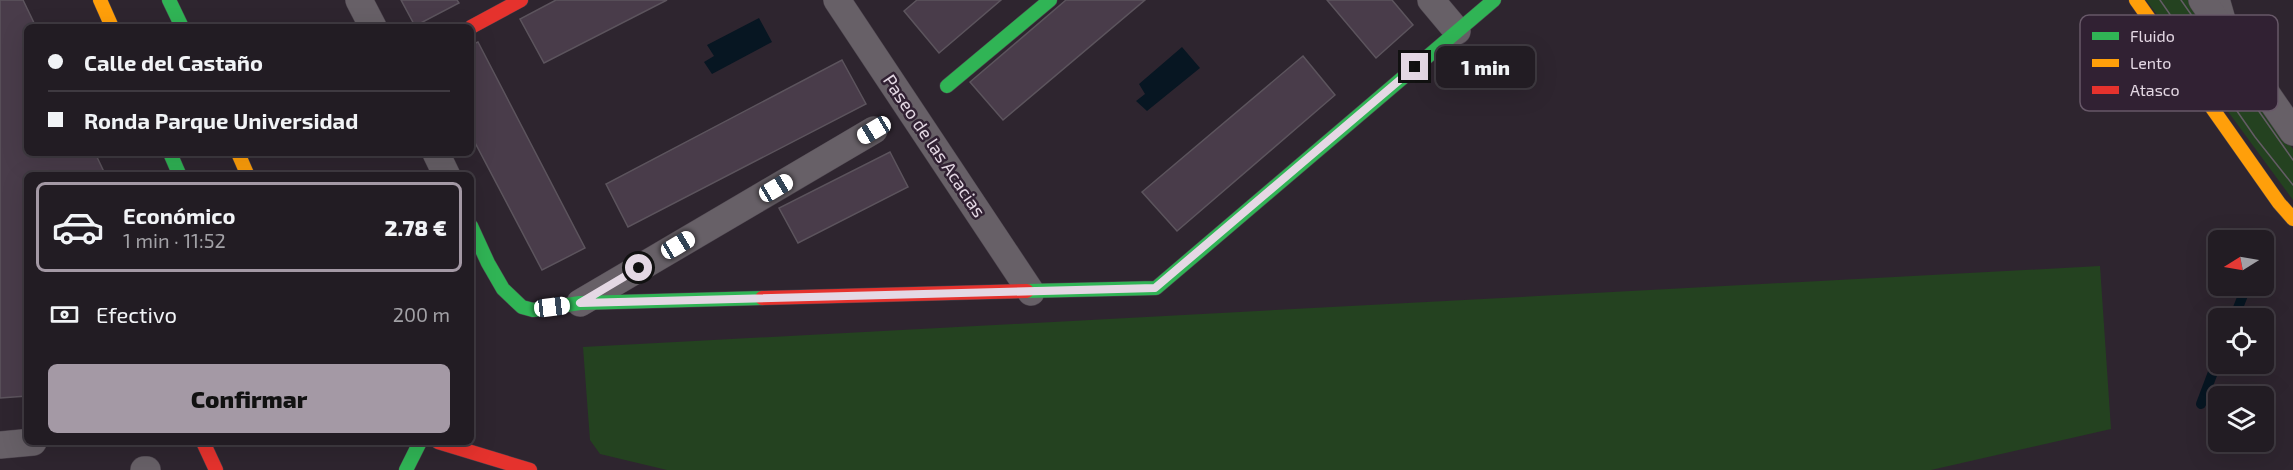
<!DOCTYPE html>
<html lang="es">
<meta charset="utf-8">
<style>
body{margin:0;font-family:"Exo 2",sans-serif;background:#2a252b;color:#f1f3f6;height:100vh;display:flex;flex-direction:column;font-size:22px;white-space:nowrap}
*{box-sizing:border-box;margin:0}
p{font-size:20px;color:#a2a1a6}
.icon{flex:none;width:33px;height:33px;fill:none;stroke:currentColor;stroke-width:2;stroke-linecap:round;stroke-linejoin:round}
.map{position:relative;flex:1;overflow:hidden}
.panel{position:absolute;left:24px;top:172px;width:450px;height:273px;display:flex;flex-direction:column;background:#221c23;border-radius:9px;box-shadow:0 6px 24px #0002,0 0 0 2px #3f3a41}
.panel>*{flex:none}
.guide{position:absolute;left:24px;top:24px;width:450px;height:132px;border-radius:9px;box-shadow:0 6px 24px #0002,0 0 0 2px #3f3a41;display:grid;align-content:center;height:132px;padding:0 24px;background:#221c23}
.needle{width:39px;rotate:259deg}
.controls{position:absolute;left:2208px;top:230px;display:grid;gap:12px}
.controls a{display:grid;place-items:center;width:66px;height:66px;border-radius:9px;background:#221c23;box-shadow:0 6px 24px #0002,0 0 0 2px #3f3a41;font-size:30px}
.end{position:absolute;width:27px;height:27px;margin:-14px;border:8px solid #e4d8e4;background:#111;box-shadow:0 0 0 3px #111}
.from{border-radius:50%}
.bubble{position:absolute;height:42px;border-radius:9px;background:#221c23;box-shadow:0 6px 24px #0002,0 0 0 2px #3f3a41;font-size:20px;font-weight:800;line-height:42px;text-align:center}
.car{position:absolute;width:18px;height:36px;margin:-18px -9px;border-radius:8px;box-shadow:0 0 4px 2px #0007;background:linear-gradient(#fff 24%,#345 0 40%,#fff 0 76%,#345 0 86%,#fff 0)}
.guide b{display:flex;align-items:center;gap:21px;height:57px;font-size:22px}
.guide b+b{border-top:2px solid #3f3a41}
.guide i{width:15px;height:15px;background:#f1f3f6}
ul{padding:10px 0 0;list-style:none}
li{display:flex;align-items:center;gap:18px;height:90px;margin:0 12px 9px;padding:0 12px;border:3px solid transparent;border-radius:9px}
li div{flex:1}
li b{display:block;font-size:22px}
li em{font-style:normal;font-weight:800}
li.active{border-color:#a499a5}
li>.icon{width:54px;height:54px;stroke-width:1.5}
.pay{display:flex;align-items:center;gap:15px;height:66px;padding:0 24px;font-size:22px}
.pay p{margin-inline-start:auto}
.button{display:flex;gap:12px;margin-top:auto;padding:12px 24px}
.button a{flex:1;height:69px;border-radius:9px;background:#a499a5;color:#111;font-size:24px;font-weight:800;line-height:69px;text-align:center}
.map>svg:first-child{display:block}
.green{fill:#244220}
.water{fill:#071622}
.lines{fill:none;stroke-linecap:round;stroke-linejoin:round}
.stream{stroke:#071622;stroke-width:10}
.building{fill:#493c4a;stroke:#5c545d;stroke-width:1.5}
.lane-casing{stroke:#4b434c;stroke-width:15}
.street-casing{stroke:#4b434c;stroke-width:28}
.fast-casing{stroke:#4b434c;stroke-width:15}
.slow-casing{stroke:#4b434c;stroke-width:15}
.jam-casing{stroke:#4b434c;stroke-width:15}
.lane{stroke:#676067;stroke-width:14}
.street{stroke:#676067;stroke-width:27}
.fast{stroke:#30b455;stroke-width:14}
.slow{stroke:#ff9f0a;stroke-width:14}
.jam{stroke:#e5322d;stroke-width:14}
.tram{stroke:#645c65;stroke-width:1.5}
.route{stroke:#e4d8e4;stroke-width:8}
.labels{text-anchor:middle;stroke-width:5;stroke-linejoin:round;paint-order:stroke}
.street-label{font-size:18px;fill:#e4d8e4;stroke:#312133}
.key{fill:#312133;stroke:#675868;stroke-width:1.5}
.key-label{font-size:16px;fill:#e4d8e4}
</style>
<div class="map">
<svg width="2293" height="470" viewBox="0 0 2293 470">
<rect width="100%" height="100%" fill="#2e252f"/>
<g class="green">
<path d="M2146,0H2191L2293,149V200Z"/>
<path d="M2100,266L2111,429L1931,470H667L600,454L590,440L583,347Z"/>
</g>
<g class="water">
<path d="M759,18L772,42L712,74L704,62L714,56L707,45Z"/>
<path d="M1182,47L1200,68L1147,111L1136,101L1145,94L1139,84Z"/>
</g>
<g class="lines">
<g class="stream">
<path d="M2234,318L2247,285"/>
<path d="M2201,404L2218,359"/>
</g>
</g>
<g class="building">
<path d="M0,0H23L36,27H27V153H95L106,176H27V396L0,398Z"/>
<path d="M401,0H457L459,3L415,26Z"/>
<path d="M556,0H667L544,63L520,19Z"/>
<path d="M917,0H1001L939,53L904,11Z"/>
<path d="M1066,0H1145L1003,120L970,82Z"/>
<path d="M1327,0H1392L1413,25L1376,58Z"/>
<path d="M478,42L585,248L542,270L471,135V45Z"/>
<path d="M1303,56L1335,95L1177,231L1142,192Z"/>
<path d="M842,60L866,104L628,227L606,184Z"/>
<path d="M890,152L908,187L798,243L779,208Z"/>
</g>
<g class="lines">
<g class="lane-casing">
<path id="lane" d="M2223,0L2231,28"/>
</g>
<g class="street-casing">
<g id="street">
<path d="M359,0L373,27"/>
<path d="M837,0L1031,292"/>
<path d="M1431,0L1457,31"/>
<path d="M2202,0L2293,132"/>
<path d="M436,153L447,176"/>
<path d="M580,303L874,130"/>
<path d="M0,445L33,442"/>
<path d="M144,470H147"/>
</g>
</g>
<g class="fast-casing">
<g id="fast">
<path d="M169,0L182,27"/>
<path d="M947,86L1050,0"/>
<path d="M170,153L180,176"/>
<path d="M471,226L488,263L503,289L522,307L533,310L580,303L762,298"/>
<path d="M1027,291L1156,288L1494,0"/>
<path d="M406,470L420,442"/>
</g>
</g>
<g class="slow-casing">
<g id="slow">
<path d="M100,0L112,27"/>
<path d="M2136,0L2279,203L2293,219"/>
<path d="M238,153L248,176"/>
</g>
</g>
<g class="jam-casing">
<g id="jam">
<path d="M471,27L521,0"/>
<path d="M762,298L1027,291"/>
<path d="M203,442L216,470"/>
<path d="M438,442L530,470"/>
</g>
</g>
<use href="#lane" class="lane"/>
<use href="#street" class="street"/>
<use href="#fast" class="fast"/>
<use href="#slow" class="slow"/>
<use href="#jam" class="jam"/>
<g class="tram">
<path d="M2160,0L2255,137L2293,185"/>
<path d="M2181,0L2293,160"/>
</g>
</g>
<g class="lines">
<path class="route" d="M639,268L580,303L1155,288L1415,67"/>
</g>
<g class="labels">
<g class="street-label">
<text transform="translate(934 146) rotate(56)" y="6">Paseo de las Acacias</text>
</g>
</g>
<rect x="2080" y="15" width="198" height="96" rx="9" class="key"/>
<rect x="2092" y="32" width="27" height="8" fill="#30b455"/>
<rect x="2092" y="59" width="27" height="8" fill="#ff9f0a"/>
<rect x="2092" y="86" width="27" height="8" fill="#e5322d"/>
<g class="key-label">
<text x="2130" y="42">Fluido</text>
<text x="2130" y="69">Lento</text>
<text x="2130" y="96">Atasco</text>
</g>
</svg>
<div class="controls">
<a><svg class="needle" viewBox="-14 -14 28 28"><path d="M0-13l5 13h-10z" fill="#e53935"/><path d="M0 13l5-13h-10z" fill="#a2a1a6"/></svg></a>
<a><svg class="icon" aria-label="locate" viewBox="0 0 24 24"><circle cx="12" cy="12" r="6"/><path d="M12 2v4M12 18v4M2 12h4M18 12h4"/></svg></a>
<a><svg class="icon" aria-label="layers" viewBox="0 0 24 24"><path d="M12 4l9 5-9 5-9-5zM3 14l9 5 9-5"/></svg></a>
</div>
<i class="end from" style="left:639px;top:268px"></i>
<i class="end" style="left:1415px;top:67px"></i>
<div class="bubble" style="left:1436px;top:46px;width:99px">1 min</div>
<i class="car" style="left:874px;top:130px;rotate:239deg"></i>
<i class="car" style="left:776px;top:188px;rotate:59deg"></i>
<i class="car" style="left:678px;top:245px;rotate:59deg"></i>
<i class="car" style="left:552px;top:307px;rotate:83deg"></i>
<div class="guide">
<b><i class="from"></i>Calle del Castaño</b>
<b><i></i>Ronda Parque Universidad</b>
</div>
<section class="panel">
<ul>
<li class="active"><svg class="icon" aria-label="car" viewBox="0 0 24 24"><path d="M5 17H2v-5l4-1 3-4h7l3 4 3 1v5h-3M9 17h6M6 11h13"/><circle cx="7" cy="17" r="2"/><circle cx="17" cy="17" r="2"/></svg><div><b>Económico</b><p>1 min · 11:52</p></div><em>2.78 €</em></li>
</ul>
<div class="pay"><svg class="icon" aria-label="cash" viewBox="0 0 24 24"><path d="M3 7h18v10H3z"/><circle cx="12" cy="12" r="2"/></svg>Efectivo<p>200 m</p></div>
<div class="button"><a>Confirmar</a></div>
</section>
</div>
